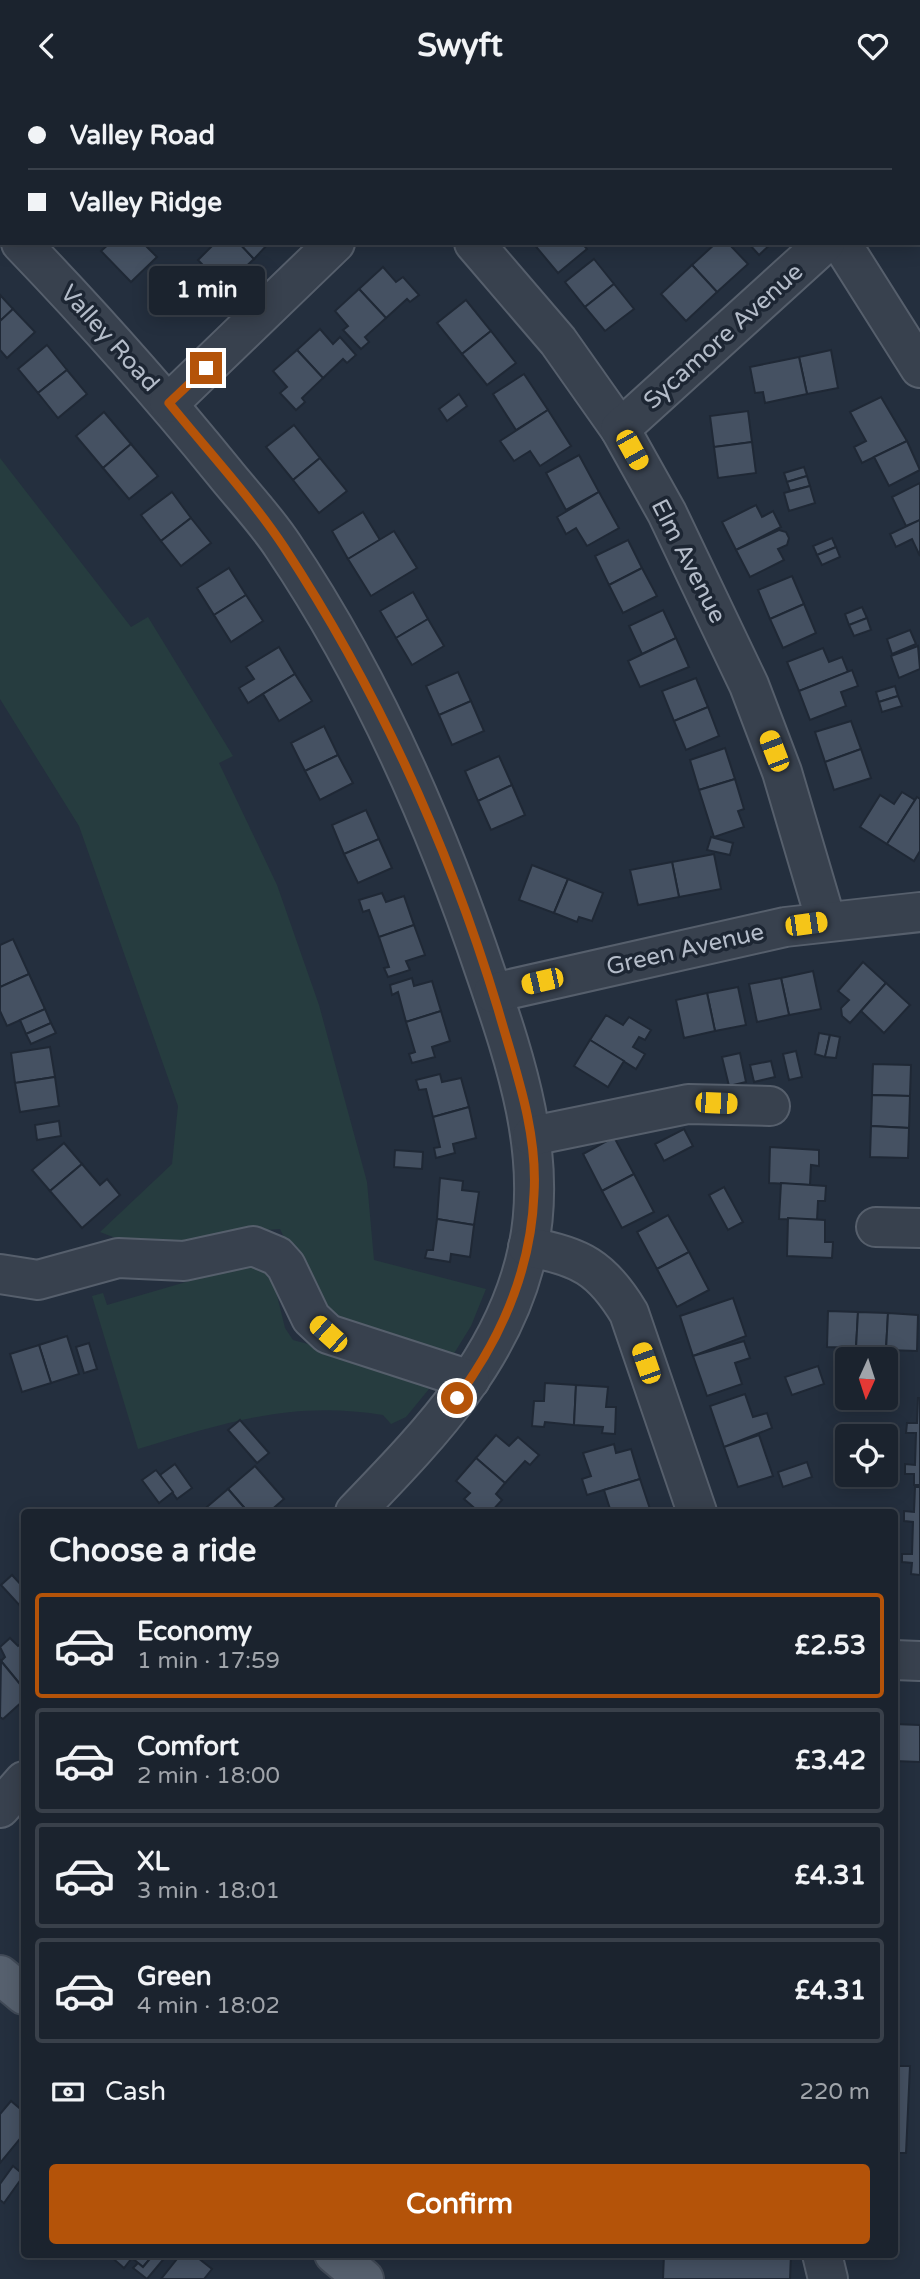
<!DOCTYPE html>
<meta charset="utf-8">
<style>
body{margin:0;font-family:"Varela Round",sans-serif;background:#242b36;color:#f1f3f6;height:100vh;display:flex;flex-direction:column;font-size:26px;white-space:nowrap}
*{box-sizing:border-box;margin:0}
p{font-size:23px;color:#a0a4aa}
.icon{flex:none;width:38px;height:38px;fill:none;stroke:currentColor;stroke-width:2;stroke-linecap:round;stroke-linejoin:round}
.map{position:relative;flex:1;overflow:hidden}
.drawer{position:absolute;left:21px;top:1418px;width:877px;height:749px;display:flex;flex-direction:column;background:#1b232e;border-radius:7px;box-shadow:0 4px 18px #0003,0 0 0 2px #39404a}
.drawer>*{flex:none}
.top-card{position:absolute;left:0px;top:0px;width:920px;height:154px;box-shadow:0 4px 18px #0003,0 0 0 2px #39404a;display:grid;align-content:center;height:154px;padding:0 28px;background:#1b232e}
.needle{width:46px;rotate:183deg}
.fabs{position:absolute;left:835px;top:1256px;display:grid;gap:14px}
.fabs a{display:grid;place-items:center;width:63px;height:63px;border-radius:7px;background:#1b232e;box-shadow:0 4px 18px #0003,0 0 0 2px #39404a;font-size:35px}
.end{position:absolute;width:32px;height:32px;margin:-16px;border:9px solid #b45309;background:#fff;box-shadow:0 0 0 4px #fff}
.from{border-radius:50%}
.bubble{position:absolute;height:49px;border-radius:7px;background:#1b232e;box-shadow:0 4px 18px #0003,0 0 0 2px #39404a;font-size:23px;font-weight:800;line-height:49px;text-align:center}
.car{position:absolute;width:21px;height:42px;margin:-21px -10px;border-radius:9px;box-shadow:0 0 5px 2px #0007;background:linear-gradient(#f5c518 24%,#345 0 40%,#f5c518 0 76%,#345 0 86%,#f5c518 0)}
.top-card b{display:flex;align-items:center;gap:24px;height:66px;font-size:26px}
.top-card b+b{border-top:2px solid #39404a}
.top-card i{width:18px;height:18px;background:#f1f3f6}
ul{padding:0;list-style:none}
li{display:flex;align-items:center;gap:21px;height:105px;margin:0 14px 10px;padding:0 14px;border:4px solid #39404a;border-radius:7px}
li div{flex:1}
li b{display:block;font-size:26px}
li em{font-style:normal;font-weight:800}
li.selected{border-color:#b45309}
li>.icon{width:63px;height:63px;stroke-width:1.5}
h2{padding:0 28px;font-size:32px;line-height:84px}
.pay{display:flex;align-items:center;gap:18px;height:77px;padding:0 28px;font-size:26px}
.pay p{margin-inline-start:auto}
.cta{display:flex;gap:14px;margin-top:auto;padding:14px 28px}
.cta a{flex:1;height:80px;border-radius:7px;background:#b45309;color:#fff;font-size:28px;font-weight:800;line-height:80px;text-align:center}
header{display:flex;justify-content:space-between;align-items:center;height:91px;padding:0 28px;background:#1b232e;font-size:32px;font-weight:800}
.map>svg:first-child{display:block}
.green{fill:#263c3f}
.building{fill:#455162;stroke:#1f2835;stroke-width:2}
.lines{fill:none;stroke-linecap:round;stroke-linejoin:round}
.minor-casing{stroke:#565f6c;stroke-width:42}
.major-casing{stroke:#414a57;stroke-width:42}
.minor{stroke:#38414e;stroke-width:38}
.major{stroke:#56606e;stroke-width:38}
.route{stroke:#b45309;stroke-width:9}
.labels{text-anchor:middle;stroke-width:7;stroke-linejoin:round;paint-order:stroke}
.street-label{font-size:24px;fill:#b4bcc9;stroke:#1d2633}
</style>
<header><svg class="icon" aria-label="back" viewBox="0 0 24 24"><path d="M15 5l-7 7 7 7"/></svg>Swyft<svg class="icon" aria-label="heart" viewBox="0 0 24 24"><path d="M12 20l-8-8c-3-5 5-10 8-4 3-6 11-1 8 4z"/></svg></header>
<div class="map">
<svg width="920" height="2188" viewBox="0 0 920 2188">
<rect width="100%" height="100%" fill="#242f3e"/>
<g class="green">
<path d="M0,367L131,536L148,526L233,665L219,672L277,794L319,914L367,1091L374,1169L486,1198L471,1235L450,1269L353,1240L312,1205L280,1138L237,1141L182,1154L118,1148L100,1141L172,1073L178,1015L79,735L0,608Z"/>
<path d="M258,1170L270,1176L285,1237L293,1249L415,1282L429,1298L406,1326L391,1333L383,1324C290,1309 226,1332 138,1358L92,1205L103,1202L107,1214Z"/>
</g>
<g class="building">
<path d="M110,152H143L157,166L131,191L101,160Z"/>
<path d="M215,152H239L254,168L224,196L198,169Z"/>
<path d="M239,152H269L254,168Z"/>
<path d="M533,152H582L587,158L558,182Z"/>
<path d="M716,152H728L748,173L717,201L692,174Z"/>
<path d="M748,152H772L759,164Z"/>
<path d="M594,168L614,193L585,216L565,191Z"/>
<path d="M692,174L717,201L686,230L661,203Z"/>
<path d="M383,176L396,191L403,186L419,204L410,211L407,208L386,227L359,198Z"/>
<path d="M614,193L634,218L605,240L585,216Z"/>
<path d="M359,198L386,227L365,246L369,251L361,258L343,239L348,235L335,220Z"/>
<path d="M0,204L13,218L0,230Z"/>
<path d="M466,209L491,240L462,263L437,232Z"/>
<path d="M13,218L35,241L7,267L0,259V230Z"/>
<path d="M320,238L333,253L340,246L356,264L347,272L343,268L323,287L297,259Z"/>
<path d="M491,240L516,272L487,294L462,263Z"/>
<path d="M47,254L67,279L38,302L18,278Z"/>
<path d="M297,259L323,287L302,307L305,311L296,319L280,302L287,296L273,280Z"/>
<path d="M831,259L838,297L807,303L799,266Z"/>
<path d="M799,266L807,303L765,312L763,301L755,302L750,276Z"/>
<path d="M67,279L87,303L58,327L38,302Z"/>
<path d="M524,283L548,319L516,339L493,303Z"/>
<path d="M459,303L467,315L447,330L439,318Z"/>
<path d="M881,306L907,350L862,372L854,356L866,350L850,321Z"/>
<path d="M548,319L571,355L540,375L530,360L514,370L500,350Z"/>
<path d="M748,320L752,351L714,356L710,325Z"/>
<path d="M104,321L131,353L103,377L76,345Z"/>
<path d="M294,334L320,367L293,389L266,356Z"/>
<path d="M907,350L920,379L889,395L874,366Z"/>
<path d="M752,351L756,382L718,387L714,356Z"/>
<path d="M131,353L158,385L129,408L103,377Z"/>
<path d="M579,364L599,401L566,419L546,382Z"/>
<path d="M320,367L347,400L319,422L293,389Z"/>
<path d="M804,376L807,385L787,391L784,382Z"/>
<path d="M807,385L810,395L790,400L787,391Z"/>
<path d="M920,392V429L906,435L892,406Z"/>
<path d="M810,395L815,412L789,420L784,402Z"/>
<path d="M172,401L191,427L161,450L141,424Z"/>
<path d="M599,401L619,437L587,455L576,437L566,443L557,426Z"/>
<path d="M756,414L762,426L773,420L781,436L736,459L722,431Z"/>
<path d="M363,421L380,449L348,468L332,440Z"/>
<path d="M191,427L211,452L181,475L161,450Z"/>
<path d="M920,429V465L912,448L896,456L890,443Z"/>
<path d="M779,439L786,441L789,447L787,454L778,458L784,469L750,486L736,459Z"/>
<path d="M394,440L417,477L371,505L348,468Z"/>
<path d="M832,447L836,456L817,464L813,455Z"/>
<path d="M628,449L642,477L609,494L595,465Z"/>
<path d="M836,456L840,466L822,474L817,464Z"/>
<path d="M229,477L246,504L214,524L197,497Z"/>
<path d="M642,477L657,505L623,522L609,494Z"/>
<path d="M792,485L804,513L770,528L758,499Z"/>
<path d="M413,501L428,528L396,547L380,520Z"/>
<path d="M246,504L263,530L231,551L214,524Z"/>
<path d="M804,513L816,542L783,557L770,528Z"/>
<path d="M862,516L867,527L849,534L845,523Z"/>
<path d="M663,519L676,547L642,563L629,535Z"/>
<path d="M867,527L871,539L854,545L849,534Z"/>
<path d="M428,528L444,555L412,574L396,547Z"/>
<path d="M910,539L916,553L892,563L887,548Z"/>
<path d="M676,547L689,576L640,596L628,570Z"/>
<path d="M918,555L920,578L899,587L891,565Z"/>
<path d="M279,556L295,583L248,612L239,597L254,588L246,576Z"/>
<path d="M823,557L829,571L842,566L848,581L799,600L787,571Z"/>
<path d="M852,579L858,595L841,601L846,615L810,629L799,600Z"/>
<path d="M458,581L471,610L439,624L426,595Z"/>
<path d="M295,583L312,610L279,630L263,603Z"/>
<path d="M696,587L708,616L674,630L662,600Z"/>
<path d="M895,595L898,605L879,611L876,601Z"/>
<path d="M898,605L902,615L882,621L879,611Z"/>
<path d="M471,610L484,640L452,654L439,624Z"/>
<path d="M708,616L719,645L686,659L674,630Z"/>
<path d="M851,630L861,658L825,671L815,641Z"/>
<path d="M324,635L338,664L305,680L291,652Z"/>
<path d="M725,657L735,688L699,699L690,669Z"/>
<path d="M861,658L871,687L834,699L825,671Z"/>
<path d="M338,664L353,692L320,709L305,680Z"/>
<path d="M499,665L512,694L478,710L465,680Z"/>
<path d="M735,688L744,718L738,720L744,736L714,746L699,699Z"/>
<path d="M512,694L525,724L491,739L478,710Z"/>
<path d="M902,701L915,709L887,753L860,736L880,704L894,713Z"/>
<path d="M917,706L920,708V760L914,770L887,753Z"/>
<path d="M366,719L379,748L344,763L332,734Z"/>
<path d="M711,746L733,752L730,764L707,759Z"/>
<path d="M379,748L392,777L358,792L344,763Z"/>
<path d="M714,763L721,798L679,806L672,771Z"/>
<path d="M672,771L679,806L638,814L630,779Z"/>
<path d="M532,774L568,788L554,822L519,809Z"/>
<path d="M568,788L603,802L592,830L579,826L577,831L554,822Z"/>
<path d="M382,802L386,811L404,805L414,834L379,846L369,819L363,821L359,809Z"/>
<path d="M414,834L425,864L406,870L410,879L388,886L384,877L389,876L379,846Z"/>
<path d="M13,848L29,883L0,896V854Z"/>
<path d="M863,871L886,892L850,932L842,925L841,917L849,909L838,900Z"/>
<path d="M813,880L821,918L789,924L781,887Z"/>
<path d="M29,883L45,918L7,935L0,920V896Z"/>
<path d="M412,887L414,895L432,890L441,920L406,931L398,901L392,904L390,894Z"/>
<path d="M781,887L789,924L757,931L749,893Z"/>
<path d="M886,892L910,914L884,942L861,920Z"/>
<path d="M738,896L746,934L715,940L707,902Z"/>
<path d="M707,902L715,940L684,947L676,909Z"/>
<path d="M45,918L51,932L26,943L20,929Z"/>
<path d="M441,920L450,950L432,956L435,966L412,972L409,963L415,961L406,931Z"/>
<path d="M606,924L623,934L629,926L651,939L645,949L639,946L633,956L645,963L636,978L590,949Z"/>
<path d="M51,932L56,942L31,953L26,943Z"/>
<path d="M819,942L830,944L825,966L815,963Z"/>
<path d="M830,944L840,946L836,967L825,966Z"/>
<path d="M590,949L624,970L608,996L574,975Z"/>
<path d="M50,956L55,986L15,992L11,962Z"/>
<path d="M796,960L802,986L789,989L783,963Z"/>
<path d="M740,962L746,991L729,995L722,966Z"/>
<path d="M771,970L775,986L754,991L750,974Z"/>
<path d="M873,973L911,974L910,1005L872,1004Z"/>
<path d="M440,983L442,991L461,987L469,1016L433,1026L426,998L419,999L416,989Z"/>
<path d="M55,986L59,1015L20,1021L15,992Z"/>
<path d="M872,1004L910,1005L909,1037L871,1035Z"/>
<path d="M469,1016L476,1047L453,1053L455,1062L436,1067L434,1057L440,1056L433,1026Z"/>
<path d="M59,1030L61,1045L37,1049L35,1034Z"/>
<path d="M871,1035L909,1037L908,1067L870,1066Z"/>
<path d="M684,1038L693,1055L664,1070L655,1053Z"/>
<path d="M614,1046L634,1083L602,1100L583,1063Z"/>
<path d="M64,1052L82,1073L50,1100L32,1079Z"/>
<path d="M770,1056L819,1059V1075L811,1074L810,1094L769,1092Z"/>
<path d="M395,1059L423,1061L422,1078L394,1076Z"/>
<path d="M82,1073L100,1094L107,1088L120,1104L82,1137L50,1100Z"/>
<path d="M634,1083L654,1121L622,1137L602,1100Z"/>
<path d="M440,1087L463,1090L462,1099L479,1101L474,1134L437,1128Z"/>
<path d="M781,1092L826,1095L825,1110H818L817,1129L779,1128Z"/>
<path d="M724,1096L743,1131L728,1139L709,1104Z"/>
<path d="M668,1124L689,1161L657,1178L637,1141Z"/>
<path d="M788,1127L825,1129V1151H833L832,1167L787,1165Z"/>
<path d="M437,1128L474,1134L470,1166L451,1163L450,1171L425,1167L427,1159H433Z"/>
<path d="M689,1161L709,1199L677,1216L657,1178Z"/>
<path d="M733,1207L746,1245L693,1265L680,1225Z"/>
<path d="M828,1220L858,1221L856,1257L827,1256Z"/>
<path d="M858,1221L888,1222L886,1259L856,1257Z"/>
<path d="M888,1222L918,1224L917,1260L886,1259Z"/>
<path d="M67,1245L79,1283L51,1292L39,1254Z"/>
<path d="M744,1250L750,1267L735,1272L742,1293L707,1305L693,1265Z"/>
<path d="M89,1252L97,1278L84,1282L76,1256Z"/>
<path d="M39,1254L51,1292L22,1301L10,1263Z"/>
<path d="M818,1275L824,1293L792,1304L785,1286Z"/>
<path d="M545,1292L576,1294L574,1334L545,1331L544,1336L532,1335L534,1310H544Z"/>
<path d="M576,1294L608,1296L606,1316H616L615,1343L602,1342L603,1336L574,1334Z"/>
<path d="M745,1303L753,1326L767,1322L772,1337L724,1356L710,1315Z"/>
<path d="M918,1307H920V1394H914V1383H905V1373L915,1374L916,1342H906L907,1332H917Z"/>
<path d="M240,1329L269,1362L257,1372L228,1339Z"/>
<path d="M496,1344L509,1355L518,1346L539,1364L530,1374L525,1370L505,1392L476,1367Z"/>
<path d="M759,1344L773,1385L738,1396L724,1356Z"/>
<path d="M614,1353L616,1362L631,1358L640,1388L587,1404L582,1388L591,1385L583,1362Z"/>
<path d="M476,1367L505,1392L496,1403L502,1409L491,1421H479L464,1408L470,1402L456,1390Z"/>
<path d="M807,1371L812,1386L783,1396L778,1381Z"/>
<path d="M175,1373L192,1397L177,1408L160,1384Z"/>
<path d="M255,1375L284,1408L269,1421H248L228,1398Z"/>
<path d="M156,1379L173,1401L159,1412L142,1389Z"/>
<path d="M640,1388L650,1418L611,1421L604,1399Z"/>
<path d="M915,1396H920V1484L911,1483L912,1472L902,1471V1463H912L913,1431L904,1430V1420L914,1421Z"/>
<path d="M228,1398L248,1421H201Z"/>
<path d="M12,1484L24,1497L22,1517L1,1494Z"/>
<path d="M10,1547L18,1555L24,1550V1598L1,1570L5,1566L0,1556Z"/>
<path d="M1,1570L24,1598V1609L3,1628L0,1626Z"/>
<path d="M894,1633L920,1634V1671L894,1670Z"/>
<path d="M894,1975H910L906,2062H894Z"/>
<path d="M11,2010L24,2021V2043L0,2072V2023Z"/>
<path d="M13,2075L24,2084L4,2112L0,2109V2093Z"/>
<path d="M112,2163H154L143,2176L132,2167L124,2177L110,2165Z"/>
<path d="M154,2163L167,2164L147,2188L133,2177L138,2172L143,2176Z"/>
<path d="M181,2163H193L212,2178L204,2188H161Z"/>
<path d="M664,2163H791L790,2188H663Z"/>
</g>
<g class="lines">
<g class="minor-casing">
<g id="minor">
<path d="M490,2L492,0"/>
<path d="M919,72H920"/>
<path d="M0,132L2,133"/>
<path d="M21,152C92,226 159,301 223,380C243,405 266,429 283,455C372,587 436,734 486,883C516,971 548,1065 528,1158C505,1267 429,1344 355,1421"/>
<path d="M474,152L558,250L620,338L667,422L749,594L782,681L826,830"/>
<path d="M841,152L920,277"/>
<path d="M169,312L335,152"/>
<path d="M620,338L825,152"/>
<path d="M493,902L785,836L920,821"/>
<path d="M532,1045L688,1013L770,1015"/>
<path d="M876,1136L920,1137"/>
<path d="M528,1156C580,1165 602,1177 629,1222L697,1421"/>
<path d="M0,1183L38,1189L118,1167L184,1170L253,1155L277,1165L286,1175L311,1227L328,1243L470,1289"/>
<path d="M894,1569L920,1570"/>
<path d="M0,1717L24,1690"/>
<path d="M822,2163L828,2188"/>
</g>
</g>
<g class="major-casing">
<g id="major">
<path d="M0,1884L24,1904"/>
<path d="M334,2163L364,2188"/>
</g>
</g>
<use href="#minor" class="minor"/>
<use href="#major" class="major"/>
</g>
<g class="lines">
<path class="route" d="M206,277L169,312C207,359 250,405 284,456C377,598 449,756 498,918C515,978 538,1040 534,1103C531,1180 502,1246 457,1307"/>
</g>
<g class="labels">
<g class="street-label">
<text transform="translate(723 245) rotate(-42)" y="8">Sycamore Avenue</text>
<text transform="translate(110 247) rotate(48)" y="8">Valley Road</text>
<text transform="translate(689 470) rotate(63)" y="8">Elm Avenue</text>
<text transform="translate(685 858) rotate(-13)" y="8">Green Avenue</text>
</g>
</g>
</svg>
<div class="fabs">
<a><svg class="needle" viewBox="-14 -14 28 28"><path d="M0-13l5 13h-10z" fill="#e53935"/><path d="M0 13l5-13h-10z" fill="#a0a4aa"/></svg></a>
<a><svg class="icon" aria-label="locate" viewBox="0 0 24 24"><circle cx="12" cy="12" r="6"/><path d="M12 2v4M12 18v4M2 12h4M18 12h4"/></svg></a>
</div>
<i class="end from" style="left:457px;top:1307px"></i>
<i class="end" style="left:206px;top:277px"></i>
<div class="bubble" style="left:149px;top:175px;width:116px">1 min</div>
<i class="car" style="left:632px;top:359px;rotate:151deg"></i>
<i class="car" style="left:774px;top:660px;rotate:339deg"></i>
<i class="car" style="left:806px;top:833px;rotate:82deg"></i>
<i class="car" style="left:542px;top:890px;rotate:257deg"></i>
<i class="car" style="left:716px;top:1012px;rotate:92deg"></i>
<i class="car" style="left:328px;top:1243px;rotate:312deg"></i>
<i class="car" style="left:646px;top:1272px;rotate:341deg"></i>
<div class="top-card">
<b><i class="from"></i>Valley Road</b>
<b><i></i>Valley Ridge</b>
</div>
<section class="drawer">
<h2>Choose a ride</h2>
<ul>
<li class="selected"><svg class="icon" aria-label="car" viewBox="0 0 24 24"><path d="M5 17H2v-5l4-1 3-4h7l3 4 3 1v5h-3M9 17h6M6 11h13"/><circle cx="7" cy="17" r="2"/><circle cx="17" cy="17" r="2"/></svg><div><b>Economy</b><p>1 min · 17:59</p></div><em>£2.53</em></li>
<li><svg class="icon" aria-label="car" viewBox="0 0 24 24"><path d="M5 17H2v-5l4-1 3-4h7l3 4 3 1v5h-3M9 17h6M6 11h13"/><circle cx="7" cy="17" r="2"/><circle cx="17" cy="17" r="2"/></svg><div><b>Comfort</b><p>2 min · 18:00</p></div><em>£3.42</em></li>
<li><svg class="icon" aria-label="car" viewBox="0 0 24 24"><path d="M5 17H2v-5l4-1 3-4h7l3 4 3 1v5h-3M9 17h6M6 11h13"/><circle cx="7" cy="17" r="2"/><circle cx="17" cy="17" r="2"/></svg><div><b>XL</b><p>3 min · 18:01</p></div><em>£4.31</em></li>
<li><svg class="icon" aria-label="car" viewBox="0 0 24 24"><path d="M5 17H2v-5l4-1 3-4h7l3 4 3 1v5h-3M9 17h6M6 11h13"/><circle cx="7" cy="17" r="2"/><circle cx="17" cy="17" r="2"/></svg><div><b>Green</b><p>4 min · 18:02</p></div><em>£4.31</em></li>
</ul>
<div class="pay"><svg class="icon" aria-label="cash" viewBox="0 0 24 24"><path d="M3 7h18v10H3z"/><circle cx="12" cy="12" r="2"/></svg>Cash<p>220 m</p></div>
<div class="cta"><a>Confirm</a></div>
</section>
</div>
